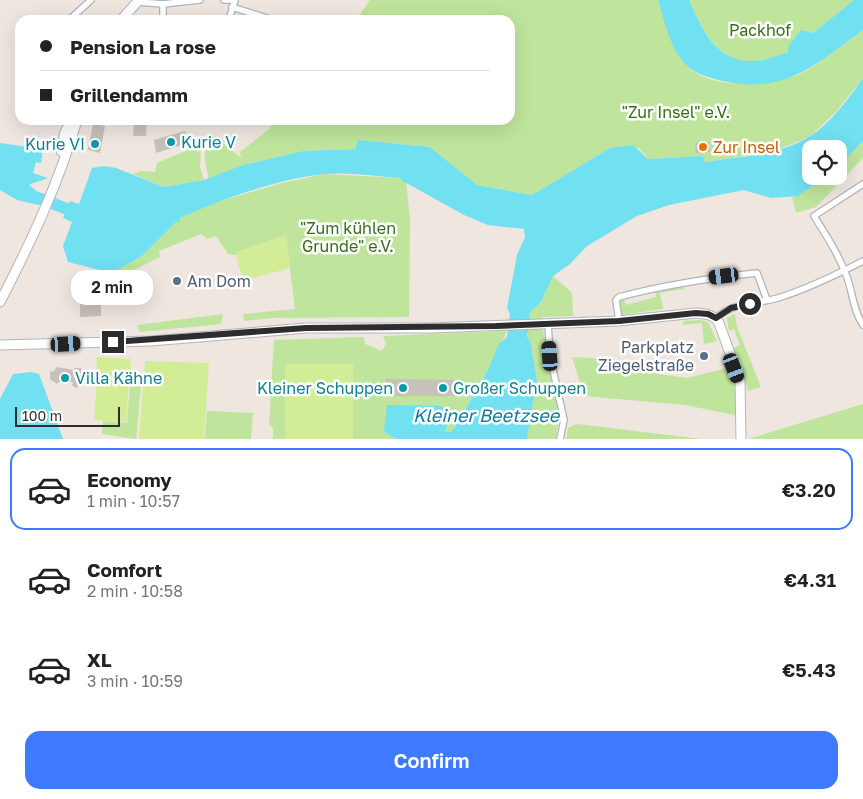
<!DOCTYPE html>
<meta charset="utf-8">
<style>
body{margin:0;font-family:"Golos Text",sans-serif;background:#f2f2f2;color:#222;height:100vh;display:flex;flex-direction:column;font-size:19px;white-space:nowrap}
*{box-sizing:border-box;margin:0}
p{font-size:16px;color:#767676}
.icon{flex:none;width:28px;height:28px;fill:none;stroke:currentColor;stroke-width:2;stroke-linecap:round;stroke-linejoin:round}
.map{position:relative;height:439px;overflow:hidden}
.drawer{display:flex;flex-direction:column;background:#fff;flex:1}
.drawer>*{flex:none}
.guide{position:absolute;left:15px;top:15px;width:500px;height:110px;border-radius:15px;box-shadow:0 5px 20px #0002;display:grid;align-content:center;height:110px;padding:0 25px;background:#fff}
.fabs{position:absolute;left:802px;top:140px;display:grid;gap:10px}
.fabs a{display:grid;place-items:center;width:45px;height:45px;border-radius:10px;background:#fff;box-shadow:0 5px 20px #0002;font-size:25px}
.scale{position:absolute;left:15px;bottom:12px;width:105px;box-sizing:border-box;padding-left:5px;border:2px solid #2d2d2d;border-top:0;font-size:14px;line-height:18px;white-space:nowrap;color:#2d2d2d;-webkit-text-stroke:4px #fff;paint-order:stroke}
.end{position:absolute;width:22px;height:22px;margin:-11px;border:6px solid #2d2d2d;background:#fff;box-shadow:0 0 0 2px #fff}
.from{border-radius:50%}
.bubble{position:absolute;height:35px;border-radius:15px;background:#fff;box-shadow:0 5px 20px #0002;font-size:16px;font-weight:600;line-height:35px;text-align:center}
.car{position:absolute;width:15px;height:30px;margin:-15px -8px;border-radius:6px;box-shadow:0 0 4px 1px #0007;background:linear-gradient(#222 24%,#8ab4d8 0 40%,#222 0 76%,#8ab4d8 0 86%,#222 0)}
.guide b{display:flex;align-items:center;gap:18px;height:48px;font-size:19px}
.guide b+b{border-top:1px solid #e0e0e0}
.guide i{width:12px;height:12px;background:#222}
ul{padding:9px 0 0;list-style:none}
li{display:flex;align-items:center;gap:15px;height:82px;margin:0 10px 8px;padding:0 15px;border:2px solid transparent;border-radius:15px}
li div{flex:1}
li b{display:block;font-size:19px}
li em{font-style:normal;font-weight:600}
li.on{border-color:#3d7afe}
li>.icon{width:45px;height:45px;stroke-width:1.5}
.action{display:flex;gap:10px;margin-top:auto;padding:10px 25px}
.action a{flex:1;height:58px;border-radius:15px;background:#3d7afe;color:#fff;font-size:20px;font-weight:600;line-height:58px;text-align:center}
.map>svg:first-child{display:block}
.green{fill:#bee59b}
.pitch{fill:#d3ed96}
.water{fill:#71e0f1}
.lines{fill:none;stroke-linecap:round;stroke-linejoin:round}
.river{stroke:#71e0f1;stroke-width:12}
.building{fill:#c7c1ba}
.street-casing{stroke:#afb4bd;stroke-width:8}
.secondary-casing{stroke:#afb4bd;stroke-width:11}
.street{stroke:#fff;stroke-width:5.5}
.secondary{stroke:#fff;stroke-width:9}
.route{stroke:#2d2d2d;stroke-width:6}
.culture-dot{fill:#0f9aa8;stroke:#fff;stroke-width:2}
.food-dot{fill:#e8710a;stroke:#fff;stroke-width:2}
.service-dot{fill:#5c6f8a;stroke:#fff;stroke-width:2}
.labels{text-anchor:middle;stroke-width:5;stroke-linejoin:round;paint-order:stroke}
.park-label{font-size:16px;fill:#366d19;stroke:#fff}
.culture-label{font-size:16px;fill:#0d838f;stroke:#fff;text-anchor:start}
.food-label{font-size:16px;fill:#c56008;stroke:#fff;text-anchor:start}
.service-label{font-size:16px;fill:#4e5e75;stroke:#fff;text-anchor:start}
.water-label{font-size:18px;font-style:italic;fill:#0b7c9b;stroke:#fff}
</style>
<div class="map">
<svg width="863" height="439" viewBox="0 0 863 439">
<rect width="100%" height="100%" fill="#eee6df"/>
<g class="green">
<path d="M370,0H658C663,17 675,53 687,66C711,91 768,85 797,75C811,71 849,40 863,30V78L835,113L809,137L772,152L705,162L703,156L648,159L639,148H610L532,195L477,185L430,147L358,140L355,149L303,151L243,165L209,179C205,165 201,145 211,133L241,158L240,152L268,130L276,120H510V20H356Z"/>
<path d="M689,0H854L813,33L800,31L789,45L787,53C779,54 772,58 764,60C718,68 705,34 689,0Z"/>
<path d="M863,141V158L816,207L796,213L792,197L798,196L827,176H839V166Z"/>
<path d="M201,144L200,167L204,180L164,187L133,174L141,171L155,172L157,163Z"/>
<path d="M324,174L401,178V180L406,182L410,220L409,317L272,318L244,321L243,314L295,309L286,235L237,252L236,255L228,254L216,236L207,239L201,234L159,251L160,257L119,277L112,273L142,256L180,218L208,205L278,184Z"/>
<path d="M553,276L572,293L573,316L542,317C541,329 546,339 548,351C555,379 562,411 556,439H527L537,381L527,332L530,312L541,302Z"/>
<path d="M683,285L684,289L660,293L663,309L621,315L620,301L624,299L626,305L656,297L655,291Z"/>
<path d="M223,314L221,324L140,332L137,325Z"/>
<path d="M735,314L737,327L761,387L748,391L740,366L742,365L740,360H738L734,348L740,345L734,329L729,331L727,318Z"/>
<path d="M700,320L708,322L717,341L704,344L702,323L683,325V321Z"/>
<path d="M507,331L487,372L451,432H384L397,439H273V428L269,424L274,340L364,337L365,344L382,351L386,344L383,336Z"/>
<path d="M572,357L604,359V366L687,378L727,368L735,388V415L685,405L584,396Z"/>
<path d="M130,384L141,385L136,439L102,434L103,421L127,423Z"/>
<path d="M863,404V439H748Z"/>
<path d="M207,411L253,413L251,439H205Z"/>
<path d="M577,424L702,439H566L568,428Z"/>
</g>
<g class="pitch">
<path d="M286,235L290,268L243,281L236,255L237,252Z"/>
<path d="M97,357L131,359L130,378L96,375Z"/>
<path d="M145,361L209,363L204,439H139Z"/>
<rect x="285" y="364" width="68" height="75"/>
<path d="M97,378L129,381L126,422L94,420Z"/>
</g>
<g class="water">
<path d="M658,0H689C705,35 718,67 764,60C772,58 779,54 787,53L789,45L801,30L813,33L854,0H863V30C815,65 785,95 722,81C707,77 691,73 682,60C669,44 664,20 658,0Z"/>
<path d="M863,78V141L839,166V149H811V176H827L798,196L771,198L744,190L669,205L637,216L587,246L570,264L553,276L541,302L530,312L527,336L530,341L537,381L527,439H397L384,432L387,405L441,406L450,416L445,432H451L454,428L487,372L499,344L507,337L510,314L507,308L517,255L525,237L524,229L488,225L464,215L401,180V178C375,176 349,172 324,174C281,178 218,200 180,218V222H176L142,256L112,273L68,262L63,246L72,222L63,218L70,201L79,204L92,168L104,166L116,168L164,187L204,180L243,165L303,151L355,149L358,140L430,147L477,185L532,195L610,148L633,145L648,159L703,156L705,162C739,157 779,155 809,137C831,123 849,98 863,78Z"/>
<path d="M0,143L43,149L41,163L36,162L33,173L48,178L28,185L29,189L42,195L39,205L17,200L0,190Z"/>
<path d="M31,372L39,374L63,439H0V399L13,374Z"/>
</g>
<g class="lines">
<path class="river" d="M26,190L33,196L83,215"/>
</g>
<g class="building">
<path d="M134,120H147L146,136H133Z"/>
<path d="M93,124L105,126L100,153L88,150Z"/>
<path d="M185,131L189,143L156,153L154,140Z"/>
<path d="M709,142L710,152L696,153L695,143Z"/>
<path d="M90,300L94,303H101V316L80,317V304Z"/>
<path d="M57,367L74,370V368H81L82,385L76,388L72,385L73,382H59L57,384L50,379V371L53,372Z"/>
<path d="M385,379L465,380L464,396H385Z"/>
</g>
<g class="lines">
<g class="street-casing">
<g id="street">
<path d="M224,0H235"/>
<path d="M137,2L163,4L200,0"/>
<path d="M163,4V20"/>
<path d="M232,7L273,20"/>
<path d="M230,16L235,0"/>
<path d="M69,20L91,0"/>
<path d="M863,184L814,216C826,235 839,255 847,277C853,294 853,310 863,325"/>
<path d="M716,318C733,302 757,304 778,298C807,289 836,275 863,261"/>
<path d="M619,321L616,300L619,297C664,285 709,278 757,273L767,300"/>
<path d="M548,323L550,356L564,420L560,439"/>
</g>
</g>
<g class="secondary-casing">
<g id="secondary">
<path d="M121,20L139,0"/>
<path d="M61,151L65,132L72,120"/>
<path d="M0,302C30,244 59,183 77,120"/>
<path d="M0,345L151,341L306,328H431L619,321L696,313C705,314 714,314 719,323L740,381L741,439"/>
</g>
</g>
<use href="#street" class="street"/>
<use href="#secondary" class="secondary"/>
</g>
<g class="lines">
<path class="route" d="M113,342L306,328L496,326L619,321L696,313L708,314L716,318L731,308L750,304"/>
</g>
<g class="culture-dot">
<circle cx="171" cy="142" r="5"/>
<circle cx="95" cy="144" r="5"/>
<circle cx="65" cy="378" r="5"/>
<circle cx="403" cy="388" r="5"/>
<circle cx="443" cy="388" r="5"/>
</g>
<circle class="food-dot" cx="703" cy="147" r="5"/>
<g class="service-dot">
<circle cx="177" cy="281" r="5"/>
<circle cx="704" cy="356" r="5"/>
</g>
<g class="labels">
<g class="park-label">
<text x="760" y="36">Packhof</text>
<text x="676" y="118">"Zur Insel" e.V.</text>
<text x="348" y="234">"Zum kühlen<tspan x="348" dy="18">Grunde" e.V.</tspan></text>
</g>
<g class="culture-label">
<text x="181" y="148">Kurie V</text>
<text x="85" y="150" text-anchor="end">Kurie VI</text>
<text x="75" y="384">Villa Kähne</text>
<text x="393" y="394" text-anchor="end">Kleiner Schuppen</text>
<text x="453" y="394">Großer Schuppen</text>
</g>
<g class="food-label">
<text x="713" y="153">Zur Insel</text>
</g>
<g class="service-label">
<text x="187" y="287">Am Dom</text>
<text x="694" y="353" text-anchor="end">Parkplatz<tspan x="694" dy="18">Ziegelstraße</tspan></text>
</g>
<g class="water-label">
<text x="486" y="422">Kleiner Beetzsee</text>
</g>
</g>
</svg>
<div class="fabs">
<a><svg class="icon" aria-label="locate" viewBox="0 0 24 24"><circle cx="12" cy="12" r="6"/><path d="M12 2v4M12 18v4M2 12h4M18 12h4"/></svg></a>
</div>
<div class="scale">100 m</div>
<i class="end from" style="left:750px;top:304px"></i>
<i class="end" style="left:113px;top:342px"></i>
<div class="bubble" style="left:71px;top:270px;width:82px">2 min</div>
<i class="car" style="left:724px;top:276px;rotate:263deg"></i>
<i class="car" style="left:66px;top:344px;rotate:87deg"></i>
<i class="car" style="left:550px;top:356px;rotate:356deg"></i>
<i class="car" style="left:734px;top:368px;rotate:159deg"></i>
<div class="guide">
<b><i class="from"></i>Pension La rose</b>
<b><i></i>Grillendamm</b>
</div>
</div>
<section class="drawer">
<ul>
<li class="on"><svg class="icon" aria-label="car" viewBox="0 0 24 24"><path d="M5 17H2v-5l4-1 3-4h7l3 4 3 1v5h-3M9 17h6M6 11h13"/><circle cx="7" cy="17" r="2"/><circle cx="17" cy="17" r="2"/></svg><div><b>Economy</b><p>1 min · 10:57</p></div><em>€3.20</em></li>
<li><svg class="icon" aria-label="car" viewBox="0 0 24 24"><path d="M5 17H2v-5l4-1 3-4h7l3 4 3 1v5h-3M9 17h6M6 11h13"/><circle cx="7" cy="17" r="2"/><circle cx="17" cy="17" r="2"/></svg><div><b>Comfort</b><p>2 min · 10:58</p></div><em>€4.31</em></li>
<li><svg class="icon" aria-label="car" viewBox="0 0 24 24"><path d="M5 17H2v-5l4-1 3-4h7l3 4 3 1v5h-3M9 17h6M6 11h13"/><circle cx="7" cy="17" r="2"/><circle cx="17" cy="17" r="2"/></svg><div><b>XL</b><p>3 min · 10:59</p></div><em>€5.43</em></li>
</ul>
<div class="action"><a>Confirm</a></div>
</section>
